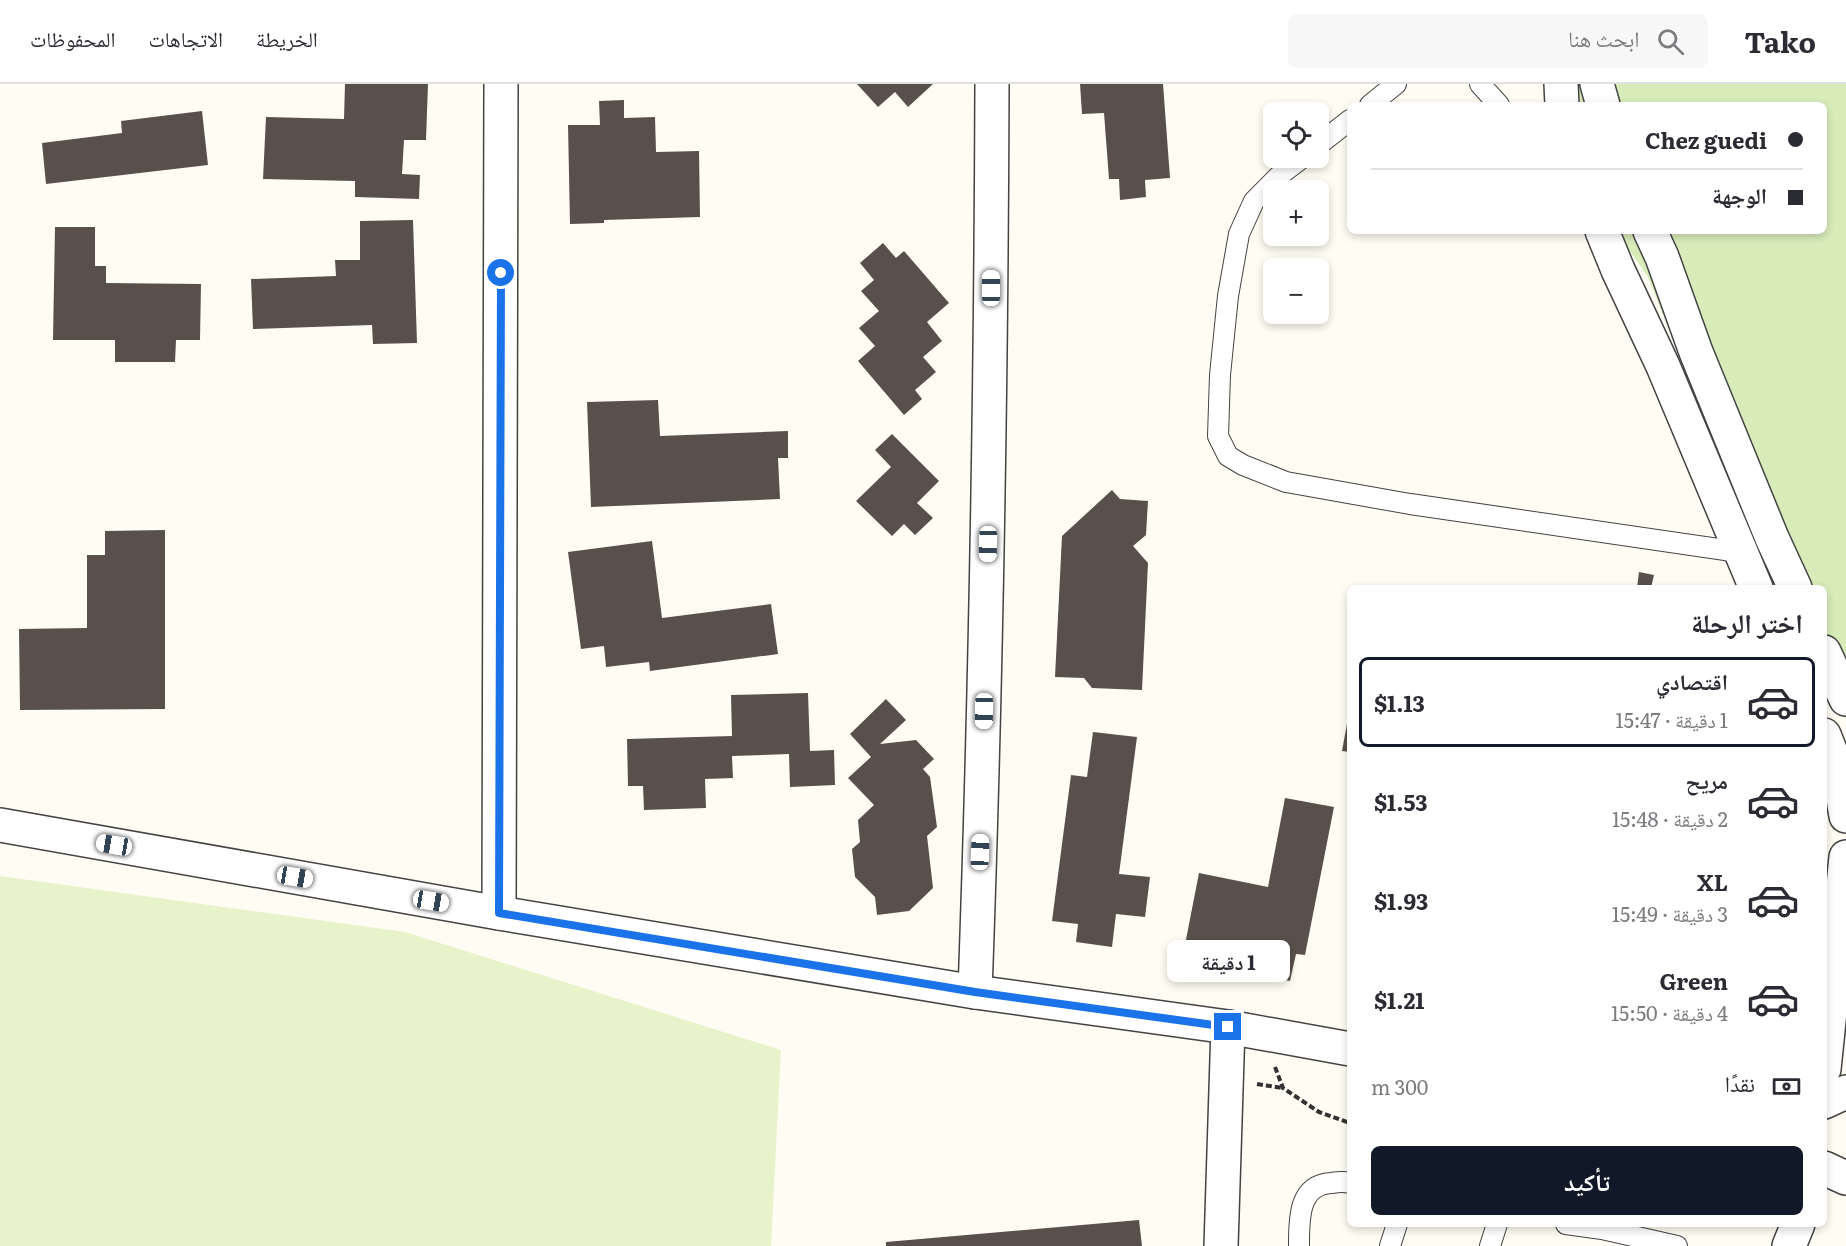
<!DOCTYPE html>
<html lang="ar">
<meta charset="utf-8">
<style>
body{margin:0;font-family:Literata,"Noto Naskh Arabic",serif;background:#f7f7f7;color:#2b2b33;direction:rtl;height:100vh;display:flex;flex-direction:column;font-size:22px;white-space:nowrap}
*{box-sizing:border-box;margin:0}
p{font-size:20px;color:#7c7c81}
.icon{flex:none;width:33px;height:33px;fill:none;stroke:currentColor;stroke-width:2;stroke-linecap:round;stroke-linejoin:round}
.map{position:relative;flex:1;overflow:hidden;direction:ltr}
.details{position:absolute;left:1347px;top:501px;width:480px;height:642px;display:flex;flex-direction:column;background:#fff;border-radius:9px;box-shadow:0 3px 9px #0003;direction:rtl}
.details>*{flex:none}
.banner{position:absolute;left:1347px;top:18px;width:480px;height:132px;border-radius:9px;box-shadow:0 3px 9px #0003;direction:rtl;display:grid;align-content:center;height:132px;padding:0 24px;background:#fff}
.tools{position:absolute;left:1263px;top:18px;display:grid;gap:12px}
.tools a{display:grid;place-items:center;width:66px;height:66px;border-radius:9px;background:#fff;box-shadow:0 3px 9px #0003;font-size:30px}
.end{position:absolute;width:27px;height:27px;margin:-14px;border:8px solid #1a73e8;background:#fff;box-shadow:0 0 0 3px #fff}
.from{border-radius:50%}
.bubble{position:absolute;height:42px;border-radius:9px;background:#fff;box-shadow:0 3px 9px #0003;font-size:20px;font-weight:700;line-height:42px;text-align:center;direction:rtl}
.car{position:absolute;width:18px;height:36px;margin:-18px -9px;border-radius:8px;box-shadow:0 0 4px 2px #0007;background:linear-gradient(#fff 24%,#345 0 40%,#fff 0 76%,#345 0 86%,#fff 0)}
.banner b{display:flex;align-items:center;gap:21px;height:57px;font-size:22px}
.banner b+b{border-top:2px solid #e1e1e2}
.banner i{width:15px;height:15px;background:#2b2b33}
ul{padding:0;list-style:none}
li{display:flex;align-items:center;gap:18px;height:90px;margin:0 12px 9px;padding:0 12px;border:3px solid transparent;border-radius:9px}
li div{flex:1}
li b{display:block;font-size:22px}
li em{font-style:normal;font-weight:700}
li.selected{border-color:#111827}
li>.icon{width:54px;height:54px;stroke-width:1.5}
h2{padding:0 24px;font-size:27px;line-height:72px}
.pay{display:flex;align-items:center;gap:15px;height:66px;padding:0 24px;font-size:22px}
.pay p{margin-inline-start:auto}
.cta{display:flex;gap:12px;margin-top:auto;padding:12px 24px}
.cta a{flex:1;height:69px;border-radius:9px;background:#111827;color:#fff;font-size:24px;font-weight:700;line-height:69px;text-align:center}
header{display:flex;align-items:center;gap:36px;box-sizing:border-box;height:84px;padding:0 30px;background:#fff;border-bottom:2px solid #e1e1e2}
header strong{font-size:28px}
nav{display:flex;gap:33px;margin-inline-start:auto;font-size:21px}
.search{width:420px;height:54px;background:#f7f7f7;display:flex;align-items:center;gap:15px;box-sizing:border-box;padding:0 21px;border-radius:9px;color:#7c7c81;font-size:22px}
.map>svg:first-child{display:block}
.green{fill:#d8ecba}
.pitch{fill:#e8f3cc}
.building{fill:#59504c}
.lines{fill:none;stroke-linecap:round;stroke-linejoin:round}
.service-casing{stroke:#434343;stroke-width:22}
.minor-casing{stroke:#434343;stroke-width:36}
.path{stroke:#323232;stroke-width:4;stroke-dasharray:6 3;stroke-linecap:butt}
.service{stroke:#fff;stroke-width:20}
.minor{stroke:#fff;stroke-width:33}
.route{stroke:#1a73e8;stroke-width:8}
</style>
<header>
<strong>Tako</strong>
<div class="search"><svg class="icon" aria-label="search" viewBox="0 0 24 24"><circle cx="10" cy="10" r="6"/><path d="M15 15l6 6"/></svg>ابحث هنا</div>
<nav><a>الخريطة</a><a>الاتجاهات</a><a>المحفوظات</a></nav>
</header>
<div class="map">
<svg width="1846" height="1162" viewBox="0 0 1846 1162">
<rect width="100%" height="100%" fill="#fffcf3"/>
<path class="green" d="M1571,0H1846V635L1824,598V504H1775L1749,448L1648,193L1616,147H1824V21H1573Z"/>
<path class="pitch" d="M0,792L405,848L781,966L771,1162H0Z"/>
<g class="building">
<path d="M345,0H428L426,56H404L402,90L420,91L419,115L355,113V97L263,95L266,33L344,35Z"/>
<path d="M857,0H933L908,23L895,8L878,23Z"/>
<path d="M1080,0H1163L1170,94L1145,96L1146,113L1120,116L1119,95H1109L1104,29L1082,30Z"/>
<path d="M624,16V34L655,33L656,68L699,67L700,133L604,136V139L570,140L568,41H600L599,17Z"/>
<path d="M202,27L208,81L46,100L42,59L122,49L121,37Z"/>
<path d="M413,136L417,259L373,260L372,241L253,245L251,195L336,192L335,176H360V137Z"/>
<path d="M55,143H95V182H106V199L201,200L200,256H176L175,278H115V256H53Z"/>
<path d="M883,159L896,174L904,167L949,219L927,238L942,257L923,273L936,288L915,306L922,315L904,331L858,277L875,262L859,244L879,227L861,207L874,196L860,179Z"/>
<path d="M658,316L660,352L788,347V374H778L780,415L591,423L587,318Z"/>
<path d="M892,350L939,397L917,419L933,434L915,451L904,440L892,452L856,417L891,383L875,366Z"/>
<path d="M1112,406L1120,415L1148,417L1146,451L1133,462L1148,479L1142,606L1092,604L1084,594L1055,593L1062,452Z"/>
<path d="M165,446V625L20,626L19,545L87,544V471H105V447Z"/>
<path d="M652,457L662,534L771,520L778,570L650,587L649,578L606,583L604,562L581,565L568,468Z"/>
<path d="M1639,488L1654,491L1651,504H1637Z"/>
<path d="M808,609L810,667L834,666L835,701L790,703L789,670L732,672L733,694L705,695L706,724L644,726L643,702H628L627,655L732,652L731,611Z"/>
<path d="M886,615L906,636L880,660L916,656L934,675L923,685L930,693L937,743L927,752L933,804L909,827L877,831L875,813L855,793L852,765L860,758L858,736L874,721L848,694L871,673L850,650Z"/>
<path d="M1349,629H1350V668L1342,667Z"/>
<path d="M1093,648L1137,653L1119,790L1150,793L1145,833L1116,830L1112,863L1076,858L1078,840L1052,837L1071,691L1087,693Z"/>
<path d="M1285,714L1334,723L1305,871L1296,870L1290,897L1182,876L1199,789L1268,803Z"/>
<path d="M1139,1136L1142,1162H886V1158Z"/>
</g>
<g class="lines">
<g class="service-casing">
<g id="service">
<path d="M1480,0L1499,21"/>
<path d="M1370,21L1396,0"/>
<path d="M1318,61L1350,36"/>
<path d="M1302,74L1281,90L1254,117L1239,150L1228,212L1220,291L1218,352L1228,372L1243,381L1286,398L1410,420L1739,468"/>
<path d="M1566,1140L1602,1145L1677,1162"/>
<path d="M1299,1162C1299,1136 1298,1101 1331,1099C1338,1098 1343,1097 1350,1099"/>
<path d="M1390,1162L1397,1140"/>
<path d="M1490,1162L1497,1140"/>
</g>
</g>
<g class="minor-casing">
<g id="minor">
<path d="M1561,0L1562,21"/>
<path d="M1597,0L1603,21"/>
<path d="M1602,147L1618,186L1663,282L1756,504"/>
<path d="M1650,147L1662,173L1696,268L1772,454L1795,504"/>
<path d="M1824,568L1846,615"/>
<path d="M1824,651L1838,686L1846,732"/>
<path d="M0,741L499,829L975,908L1228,943L1350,965"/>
<path d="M499,829L501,0"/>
<path d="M975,908C986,605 991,303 992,0"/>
<path d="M1824,985L1846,773"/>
<path d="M1824,1018L1846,1008"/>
<path d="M1824,1084L1846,1094"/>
<path d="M1221,1162L1228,943"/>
<path d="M1789,1162L1798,1140"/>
</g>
</g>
<g class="path">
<path d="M1275,983L1283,1004L1319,1028L1350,1039"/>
<path d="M1257,1000L1282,1004"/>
</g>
<use href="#service" class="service"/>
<use href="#minor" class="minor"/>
</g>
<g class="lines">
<path class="route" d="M501,189L499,829L975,908L1228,943"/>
</g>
</svg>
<div class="tools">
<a><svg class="icon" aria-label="locate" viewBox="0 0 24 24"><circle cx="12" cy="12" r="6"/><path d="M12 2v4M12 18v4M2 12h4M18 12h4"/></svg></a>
<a>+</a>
<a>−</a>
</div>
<i class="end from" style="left:501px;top:189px"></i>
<i class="end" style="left:1228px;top:943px"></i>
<div class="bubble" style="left:1167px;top:856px;width:123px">1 دقيقة</div>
<i class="car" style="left:991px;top:204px;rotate:0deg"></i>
<i class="car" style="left:988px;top:460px;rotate:181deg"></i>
<i class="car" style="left:984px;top:627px;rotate:181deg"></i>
<i class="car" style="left:114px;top:761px;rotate:280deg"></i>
<i class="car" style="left:980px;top:768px;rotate:2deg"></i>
<i class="car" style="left:295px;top:793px;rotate:100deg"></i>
<i class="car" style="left:431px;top:817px;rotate:100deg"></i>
<div class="banner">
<b><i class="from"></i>Chez guedi</b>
<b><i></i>الوجهة</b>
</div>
<section class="details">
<h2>اختر الرحلة</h2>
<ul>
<li class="selected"><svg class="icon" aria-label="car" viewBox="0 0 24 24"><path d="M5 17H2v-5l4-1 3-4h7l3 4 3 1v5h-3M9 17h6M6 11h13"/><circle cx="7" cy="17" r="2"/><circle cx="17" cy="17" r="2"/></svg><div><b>اقتصادي</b><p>1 دقيقة · 15:47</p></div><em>$1.13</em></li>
<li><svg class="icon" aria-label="car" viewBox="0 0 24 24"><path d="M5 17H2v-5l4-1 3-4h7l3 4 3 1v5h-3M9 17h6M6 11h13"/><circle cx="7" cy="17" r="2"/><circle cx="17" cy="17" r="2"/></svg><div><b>مريح</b><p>2 دقيقة · 15:48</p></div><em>$1.53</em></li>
<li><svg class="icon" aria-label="car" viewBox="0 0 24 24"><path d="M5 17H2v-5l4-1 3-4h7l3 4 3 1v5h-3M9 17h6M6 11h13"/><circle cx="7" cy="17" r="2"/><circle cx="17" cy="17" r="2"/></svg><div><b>XL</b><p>3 دقيقة · 15:49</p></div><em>$1.93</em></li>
<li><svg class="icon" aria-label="car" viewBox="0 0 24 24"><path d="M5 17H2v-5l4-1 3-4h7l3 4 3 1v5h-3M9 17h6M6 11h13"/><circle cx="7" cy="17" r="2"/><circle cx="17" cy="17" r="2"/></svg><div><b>Green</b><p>4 دقيقة · 15:50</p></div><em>$1.21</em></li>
</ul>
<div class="pay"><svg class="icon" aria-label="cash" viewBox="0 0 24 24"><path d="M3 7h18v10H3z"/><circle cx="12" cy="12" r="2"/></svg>نقدًا<p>300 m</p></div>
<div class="cta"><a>تأكيد</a></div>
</section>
</div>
